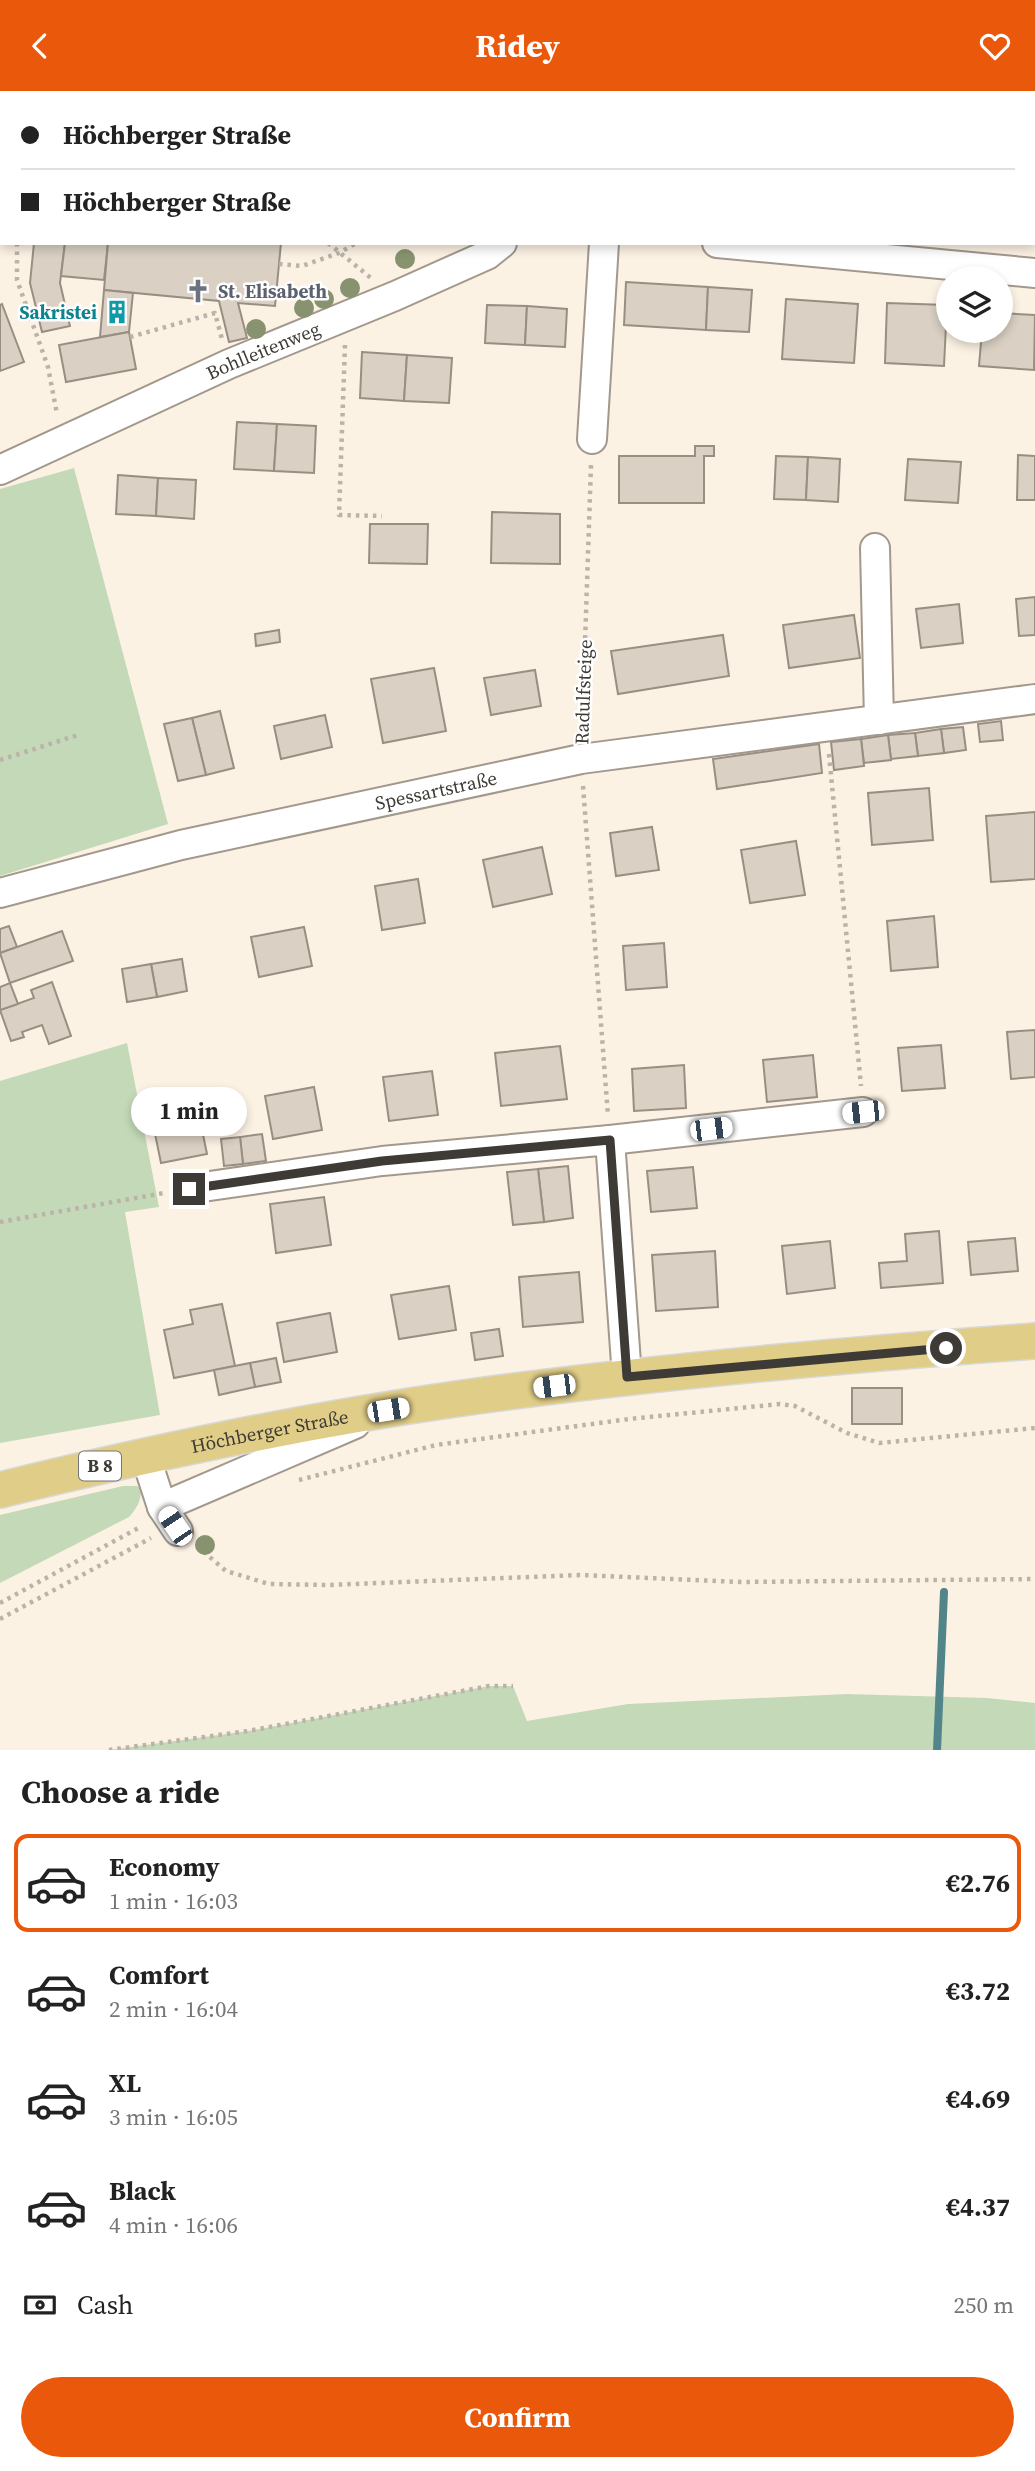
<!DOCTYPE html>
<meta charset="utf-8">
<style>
body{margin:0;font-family:"Source Serif 4",serif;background:#f2f2f2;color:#222;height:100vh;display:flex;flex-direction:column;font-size:26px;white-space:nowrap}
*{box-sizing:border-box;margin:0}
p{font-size:23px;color:#767676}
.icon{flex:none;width:38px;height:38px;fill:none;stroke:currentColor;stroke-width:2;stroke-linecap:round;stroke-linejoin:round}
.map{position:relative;height:1659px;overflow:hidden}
.drawer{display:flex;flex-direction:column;background:#fff;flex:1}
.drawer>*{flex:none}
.guide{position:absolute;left:0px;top:0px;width:1036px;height:154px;box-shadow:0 4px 10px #0003;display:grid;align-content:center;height:154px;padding:0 21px;background:#fff}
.fabs{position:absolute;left:936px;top:175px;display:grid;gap:14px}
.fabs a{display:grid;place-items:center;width:77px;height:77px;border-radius:50%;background:#fff;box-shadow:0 4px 10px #0003;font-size:35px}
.end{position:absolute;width:32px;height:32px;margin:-16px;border:9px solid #3e3a35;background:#fff;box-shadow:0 0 0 4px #fff}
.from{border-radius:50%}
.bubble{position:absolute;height:49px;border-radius:24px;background:#fff;box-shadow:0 4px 10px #0003;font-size:23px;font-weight:700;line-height:49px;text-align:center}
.car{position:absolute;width:21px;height:42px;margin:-21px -10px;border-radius:9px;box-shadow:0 0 5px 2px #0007;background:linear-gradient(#fff 24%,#345 0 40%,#fff 0 76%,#345 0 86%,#fff 0)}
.guide b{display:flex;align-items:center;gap:24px;height:66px;font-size:26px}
.guide b+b{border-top:2px solid #e0e0e0}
.guide i{width:18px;height:18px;background:#222}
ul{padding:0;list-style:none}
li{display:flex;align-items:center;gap:21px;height:98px;margin:0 14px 10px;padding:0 7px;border:4px solid transparent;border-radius:14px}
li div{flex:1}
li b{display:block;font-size:26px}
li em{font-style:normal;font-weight:700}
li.selected{border-color:#ea580c}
li>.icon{width:63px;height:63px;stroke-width:1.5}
h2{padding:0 21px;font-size:32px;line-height:84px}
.pay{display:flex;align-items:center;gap:18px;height:77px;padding:0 21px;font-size:26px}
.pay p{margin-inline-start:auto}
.button{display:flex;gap:14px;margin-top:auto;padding:14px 21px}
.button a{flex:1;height:80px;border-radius:42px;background:#ea580c;color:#fff;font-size:28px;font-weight:700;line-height:80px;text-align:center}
header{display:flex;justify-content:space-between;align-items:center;height:91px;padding:0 21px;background:#ea580c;color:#fff;font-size:32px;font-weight:700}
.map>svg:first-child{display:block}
.green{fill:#c3d9b7}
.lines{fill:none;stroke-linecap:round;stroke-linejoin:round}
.stream{stroke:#52858a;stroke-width:8}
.building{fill:#dad0c3;stroke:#988f82;stroke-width:2}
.minor-casing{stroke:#a2988c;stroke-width:32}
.major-casing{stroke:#d8d8d7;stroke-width:38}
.path{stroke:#bbb3a8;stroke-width:4.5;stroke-dasharray:3.5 5;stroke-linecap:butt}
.minor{stroke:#fff;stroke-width:28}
.major{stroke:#e0cd88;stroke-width:35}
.tree{fill:#87926f}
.route{stroke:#3e3a35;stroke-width:9}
.labels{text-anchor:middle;stroke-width:5;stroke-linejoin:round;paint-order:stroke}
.shield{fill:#fff;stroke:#787572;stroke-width:2}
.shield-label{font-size:18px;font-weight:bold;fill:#3e3a35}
.worship-label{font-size:19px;font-weight:bold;fill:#5b616d;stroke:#fff;text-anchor:start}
.culture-label{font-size:19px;font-weight:bold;fill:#0d838f;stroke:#fff;text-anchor:end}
.street-label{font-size:19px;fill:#3e3a35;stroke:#fff}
</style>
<header><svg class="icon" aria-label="back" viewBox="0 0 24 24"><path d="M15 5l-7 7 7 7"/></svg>Ridey<svg class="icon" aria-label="heart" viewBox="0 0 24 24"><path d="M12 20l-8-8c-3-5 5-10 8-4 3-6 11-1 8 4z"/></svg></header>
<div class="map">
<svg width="1035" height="1659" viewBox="0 0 1035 1659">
<rect width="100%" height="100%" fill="#fcf2e4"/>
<g class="green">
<path d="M74,377L168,733L0,785V398Z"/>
<path d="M127,952L159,1116L125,1121L160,1324L0,1352V990Z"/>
<path d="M123,1395H137L141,1398C141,1410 137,1417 129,1426L0,1492V1424Z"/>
<path d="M489,1595H513L527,1630L628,1613L847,1603L987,1607L1035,1612V1659H109L248,1640Z"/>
</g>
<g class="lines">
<path class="stream" d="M937,1659L944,1501"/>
</g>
<g class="building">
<path d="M34,152H65L60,192L70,235L42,241L30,192Z"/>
<path d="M65,152H108L104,189L61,185Z"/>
<path d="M108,152H281L275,215L238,212L247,247L229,251L219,210L104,199Z"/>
<path d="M626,191L708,196L706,239L624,234Z"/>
<path d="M708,196L752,199L749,241L706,239Z"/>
<path d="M104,199L133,202L129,241L100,246Z"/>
<path d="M786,208L858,213L854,272L782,268Z"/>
<path d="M887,212L947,214L944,275L885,272Z"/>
<path d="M2,213L24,271L0,280V214Z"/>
<path d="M487,214L527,215L525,254L485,252Z"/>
<path d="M527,215L567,218L565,256L525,254Z"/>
<path d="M1001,222L1035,224L1034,279L979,275L982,240H1001Z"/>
<path d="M129,241L136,278L66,291L59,254Z"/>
<path d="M362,261L407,264L404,310L360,307Z"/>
<path d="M407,264L452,267L449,312L404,310Z"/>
<path d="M237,331L277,333L274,380L234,378Z"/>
<path d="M277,333L316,335L314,382L274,380Z"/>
<path d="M695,355H714V365H704V412H619V365H695Z"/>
<path d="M1018,364L1035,365V409H1017Z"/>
<path d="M776,365L808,366L806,409L774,408Z"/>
<path d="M808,366L840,368L838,411L806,409Z"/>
<path d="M908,368L961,371L958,412L905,409Z"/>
<path d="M118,384L158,387L156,425L116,423Z"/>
<path d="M158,387L196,389L194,428L156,425Z"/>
<path d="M492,421L560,423V473L491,472Z"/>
<path d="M370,433H428L427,473L369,472Z"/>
<path d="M1035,506V544L1019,545L1016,508Z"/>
<path d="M959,513L963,552L921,557L916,518Z"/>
<path d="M854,524L860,567L789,577L783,534Z"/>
<path d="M279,539L280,551L256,555L255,543Z"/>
<path d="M723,544L729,585L618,603L611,560Z"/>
<path d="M434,577L446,640L383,652L371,588Z"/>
<path d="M535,579L541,615L491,624L484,587Z"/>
<path d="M220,620L234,677L206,684L192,627Z"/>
<path d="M325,624L332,656L281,668L274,635Z"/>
<path d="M192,627L206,684L178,690L164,633Z"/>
<path d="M1001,630L1003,649L980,651L978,633Z"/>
<path d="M963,636L966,659L944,662L941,638Z"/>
<path d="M941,638L944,662L918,665L915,642Z"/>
<path d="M915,642L918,665L891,668L888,644Z"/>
<path d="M888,644L891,669L864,672L861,648Z"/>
<path d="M861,648L864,675L834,679L831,651Z"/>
<path d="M819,653L822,682L717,698L713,668Z"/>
<path d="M929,697L933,749L872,754L868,702Z"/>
<path d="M1035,721V788L991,791L986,725Z"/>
<path d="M652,736L659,779L616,785L610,742Z"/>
<path d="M796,750L805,804L750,812L741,759Z"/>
<path d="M542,756L552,803L493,816L483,769Z"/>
<path d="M418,788L425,832L382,839L375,795Z"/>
<path d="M934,825L938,876L891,880L887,830Z"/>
<path d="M9,835L17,856L0,862V838Z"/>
<path d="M304,836L312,875L259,886L251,846Z"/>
<path d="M62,840L73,870L10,892L0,862Z"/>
<path d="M664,852L667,896L626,899L623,855Z"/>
<path d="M182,868L187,900L157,906L151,873Z"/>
<path d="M151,873L157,906L127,911L122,878Z"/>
<path d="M52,891L71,945L49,953L42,934L22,941L24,946L11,950L0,919L34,907L31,899Z"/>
<path d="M10,892L18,913L0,919V896Z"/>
<path d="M1035,939V986L1011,988L1007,941Z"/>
<path d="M941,954L945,997L902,1000L898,957Z"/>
<path d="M560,955L567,1008L501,1015L495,962Z"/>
<path d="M813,964L817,1006L767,1011L763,969Z"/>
<path d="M684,974L686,1017L634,1020L632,978Z"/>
<path d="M432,980L438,1024L389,1030L383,986Z"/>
<path d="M314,996L322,1039L273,1048L265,1005Z"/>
<path d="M200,1029L207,1063L161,1072L154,1038Z"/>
<path d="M262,1043L266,1070L243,1073L240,1046Z"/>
<path d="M240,1046L243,1073L224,1075L221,1048Z"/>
<path d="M568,1075L573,1127L544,1131L538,1078Z"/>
<path d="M693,1076L697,1117L651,1121L647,1080Z"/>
<path d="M538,1078L544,1131L513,1134L507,1081Z"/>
<path d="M324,1106L331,1154L276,1162L270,1113Z"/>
<path d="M939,1140L943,1192L881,1197L879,1172L907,1170L905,1143Z"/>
<path d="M1015,1147L1018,1180L971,1184L968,1151Z"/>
<path d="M830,1150L835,1197L787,1203L782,1155Z"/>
<path d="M715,1160L718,1216L656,1220L652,1164Z"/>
<path d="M579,1181L583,1231L523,1236L519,1186Z"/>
<path d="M449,1195L456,1239L399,1248L391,1204Z"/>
<path d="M222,1213L235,1275L174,1287L164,1239L193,1233L190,1219Z"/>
<path d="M330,1222L337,1261L284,1271L277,1232Z"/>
<path d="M499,1238L503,1265L475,1269L471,1242Z"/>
<path d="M276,1267L281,1291L255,1296L250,1272Z"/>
<path d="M250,1272L255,1296L219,1304L214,1279Z"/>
<rect x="852" y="1297" width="50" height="36"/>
</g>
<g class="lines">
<g class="minor-casing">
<g id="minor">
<path d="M589,2L590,0"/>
<path d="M0,50H2"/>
<path d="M717,152L1035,182"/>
<path d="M592,348L604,152"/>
<path id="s1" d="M0,379L229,273L395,205L487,164L502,152"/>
<path d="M875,457L879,629"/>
<path id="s2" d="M0,802L181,754L581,668L1035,608"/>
<path d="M610,1049L863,1021"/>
<path d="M189,1098L382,1070L610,1049L627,1286"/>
<path d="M145,1364L162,1416"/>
<path d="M178,1440L162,1416L355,1333"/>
</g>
</g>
<g class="major-casing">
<g id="major">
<path id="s3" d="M0,1399C151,1362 302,1330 456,1308C648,1281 842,1264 1035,1250"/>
</g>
</g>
<g class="path">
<path d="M496,2V0"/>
<path d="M645,2V0"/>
<path d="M17,152V189L48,276L57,323"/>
<path d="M328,152L371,187"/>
<path d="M279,173L302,175L339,162L356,152"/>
<path d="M130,246L215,222L222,248"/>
<path d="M345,254L339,424L382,425"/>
<path d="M582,641L591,374"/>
<path d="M829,663L861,995"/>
<path d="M0,669L81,643"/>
<path d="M583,695L608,1025"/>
<path d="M0,1131L164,1102"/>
<path d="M299,1389L436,1354L629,1328L780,1313L795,1315L847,1342L879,1352L1035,1337"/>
<path d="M197,1455L226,1480L269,1493L328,1494L580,1484L741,1491L1035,1488"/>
<path d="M0,1512L142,1435"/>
<path d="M0,1528L151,1447"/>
<path d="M109,1659L248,1640L489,1595H513"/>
</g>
<use href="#minor" class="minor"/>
<use href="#major" class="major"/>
</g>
<g class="tree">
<circle cx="405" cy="168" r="10"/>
<circle cx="350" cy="197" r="10"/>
<circle cx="324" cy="208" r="10"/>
<circle cx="304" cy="217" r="10"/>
<circle cx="256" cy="238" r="10"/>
<circle cx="205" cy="1454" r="10"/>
</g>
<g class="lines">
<path class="route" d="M189,1098L382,1070L610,1049L627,1286L946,1257"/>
</g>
<defs>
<g id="church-bare" transform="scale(1.89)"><path d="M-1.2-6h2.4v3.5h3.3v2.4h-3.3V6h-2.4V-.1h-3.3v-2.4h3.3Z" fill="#6b7280" stroke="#fff" stroke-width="2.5" paint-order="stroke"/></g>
<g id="building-bare" transform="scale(1.89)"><path d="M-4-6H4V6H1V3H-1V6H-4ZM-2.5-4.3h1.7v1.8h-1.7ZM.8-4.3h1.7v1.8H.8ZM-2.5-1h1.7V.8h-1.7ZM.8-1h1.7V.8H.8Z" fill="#0f9aa8" stroke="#fff" stroke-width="2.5" paint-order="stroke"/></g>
</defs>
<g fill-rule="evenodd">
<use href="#church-bare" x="198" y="200"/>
<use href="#building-bare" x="117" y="221"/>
</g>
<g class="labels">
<rect class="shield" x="79" y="1360.5" width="42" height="29" rx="5"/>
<g class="shield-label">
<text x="100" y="1381">B 8</text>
</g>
<g class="worship-label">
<text x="218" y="207">St. Elisabeth</text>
</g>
<g class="culture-label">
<text x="97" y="228">Sakristei</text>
</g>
<g class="street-label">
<text dy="7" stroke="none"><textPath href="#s1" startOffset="289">Bohlleitenweg</textPath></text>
<text transform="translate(583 601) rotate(-88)" y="7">Radulfsteige</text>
<text dy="7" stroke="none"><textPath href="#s2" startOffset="448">Spessartstraße</textPath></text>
<text dy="7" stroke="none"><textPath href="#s3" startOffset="276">Höchberger Straße</textPath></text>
</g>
</g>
</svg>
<div class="fabs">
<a><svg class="icon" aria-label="layers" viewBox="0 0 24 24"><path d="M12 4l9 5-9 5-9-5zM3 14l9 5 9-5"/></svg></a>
</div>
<i class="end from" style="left:946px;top:1257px"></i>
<i class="end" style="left:189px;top:1098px"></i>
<div class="bubble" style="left:131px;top:996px;width:116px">1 min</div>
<i class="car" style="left:863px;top:1021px;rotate:264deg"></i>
<i class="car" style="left:711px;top:1038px;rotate:83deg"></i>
<i class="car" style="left:554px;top:1295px;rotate:263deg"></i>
<i class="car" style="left:388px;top:1319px;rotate:81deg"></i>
<i class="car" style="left:175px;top:1435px;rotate:326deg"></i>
<div class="guide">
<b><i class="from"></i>Höchberger Straße</b>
<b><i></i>Höchberger Straße</b>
</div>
</div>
<section class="drawer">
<h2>Choose a ride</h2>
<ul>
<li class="selected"><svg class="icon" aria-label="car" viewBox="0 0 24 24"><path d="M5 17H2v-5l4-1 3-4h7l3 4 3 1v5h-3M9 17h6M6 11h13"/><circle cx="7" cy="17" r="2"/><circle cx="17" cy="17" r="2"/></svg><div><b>Economy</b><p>1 min · 16:03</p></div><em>€2.76</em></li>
<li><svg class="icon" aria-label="car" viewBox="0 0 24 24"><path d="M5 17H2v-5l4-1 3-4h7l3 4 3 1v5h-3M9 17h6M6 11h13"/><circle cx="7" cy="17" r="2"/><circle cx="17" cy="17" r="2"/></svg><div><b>Comfort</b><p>2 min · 16:04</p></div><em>€3.72</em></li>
<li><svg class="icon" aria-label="car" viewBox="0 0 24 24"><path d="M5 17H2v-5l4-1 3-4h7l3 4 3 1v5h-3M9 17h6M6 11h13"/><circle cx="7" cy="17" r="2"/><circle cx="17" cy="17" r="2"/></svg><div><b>XL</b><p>3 min · 16:05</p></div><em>€4.69</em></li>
<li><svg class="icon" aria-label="car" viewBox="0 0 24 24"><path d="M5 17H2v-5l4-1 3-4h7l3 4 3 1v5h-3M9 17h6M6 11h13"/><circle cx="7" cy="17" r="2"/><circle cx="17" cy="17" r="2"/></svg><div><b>Black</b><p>4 min · 16:06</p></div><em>€4.37</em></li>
</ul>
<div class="pay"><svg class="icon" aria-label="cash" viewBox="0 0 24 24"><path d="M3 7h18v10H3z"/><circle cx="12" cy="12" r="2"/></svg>Cash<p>250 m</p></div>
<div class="button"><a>Confirm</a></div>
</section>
